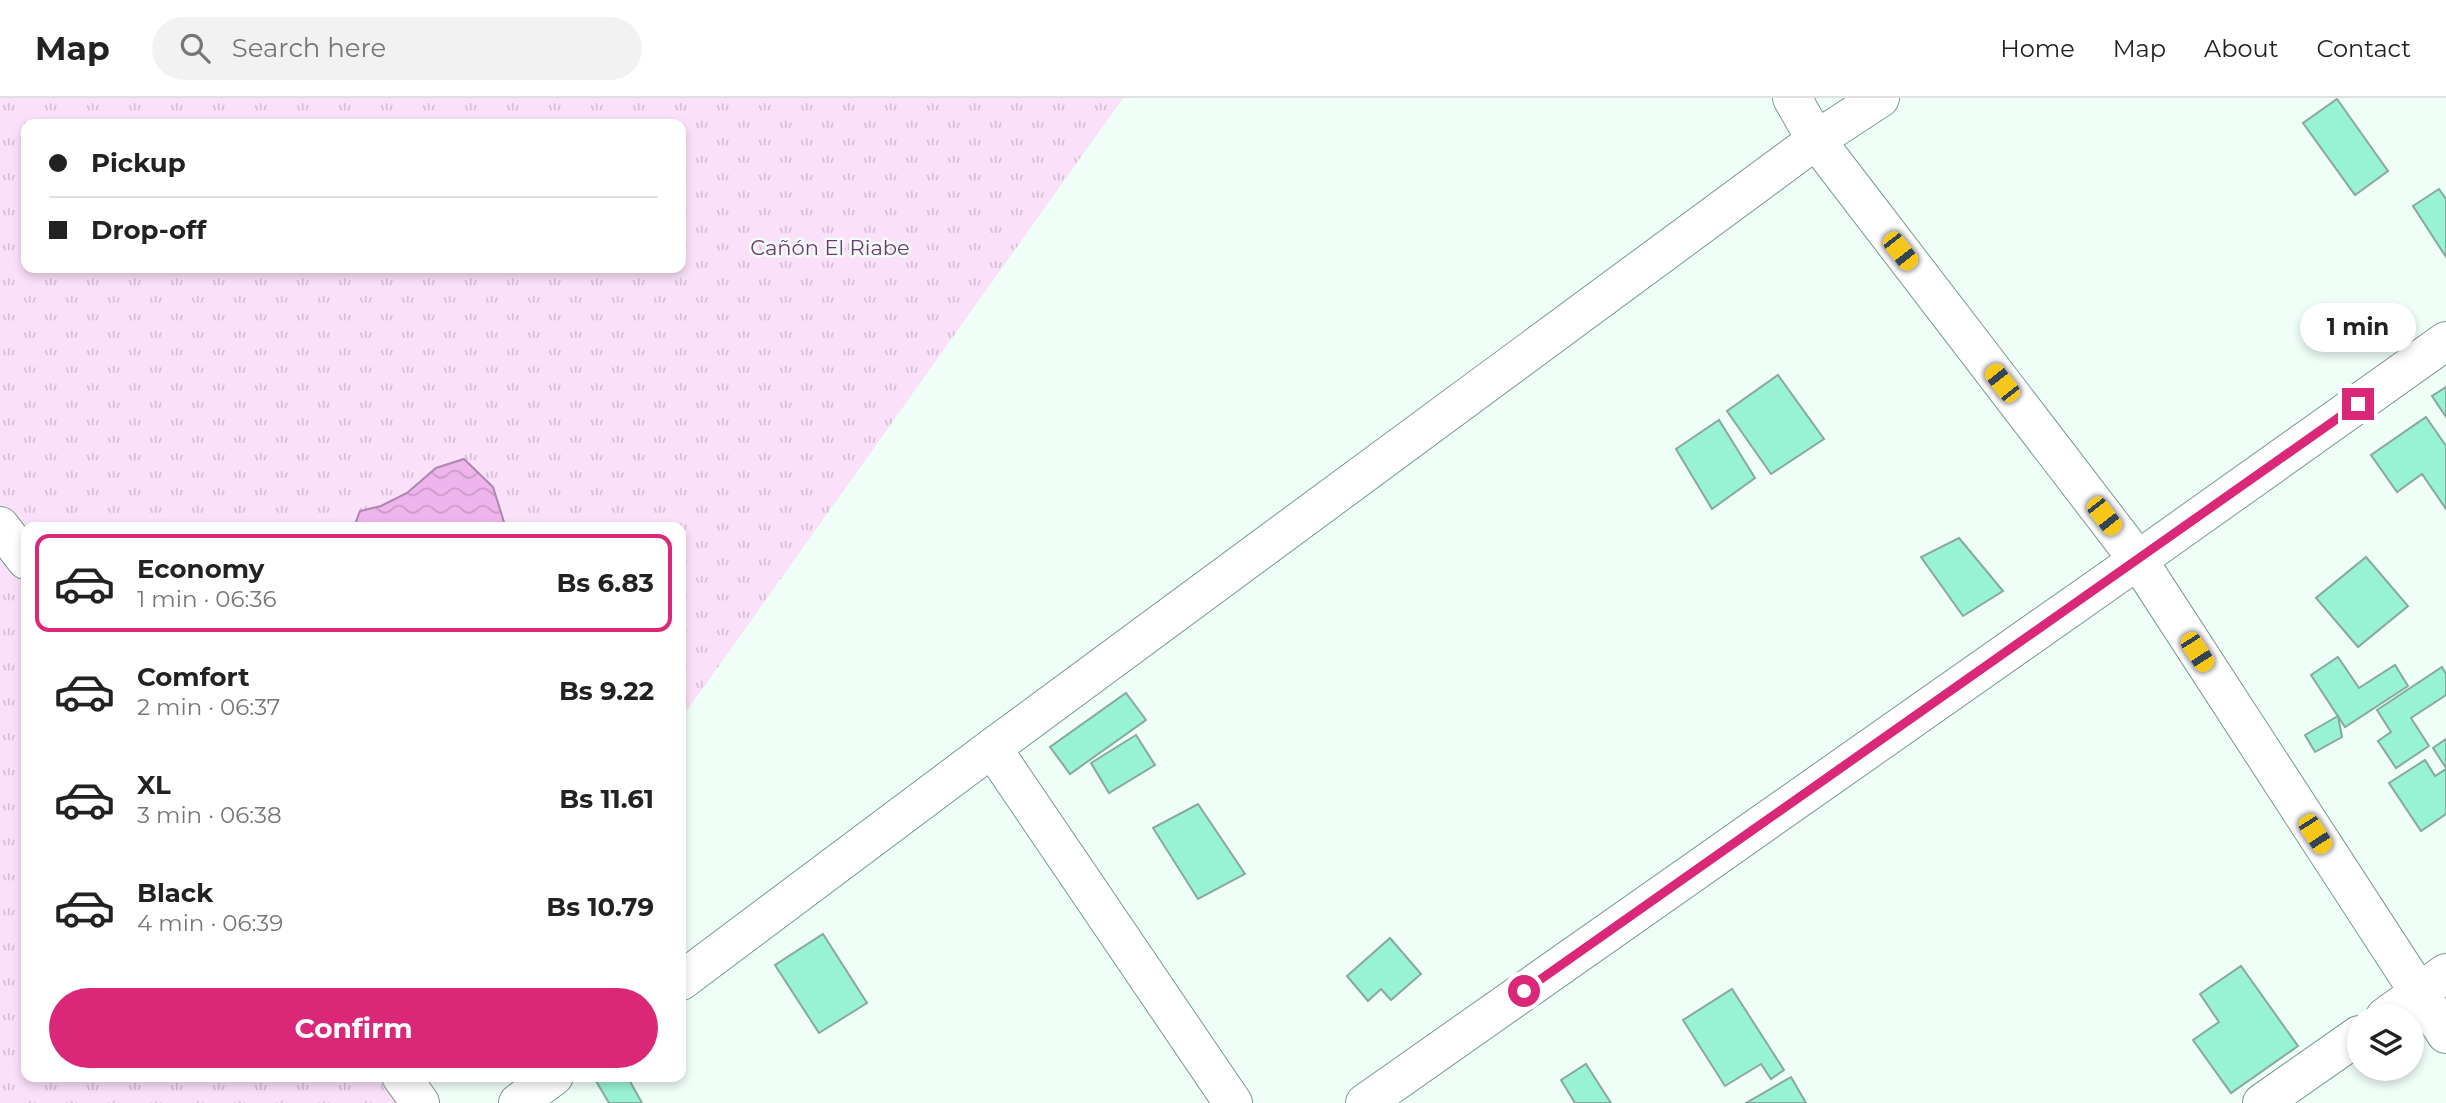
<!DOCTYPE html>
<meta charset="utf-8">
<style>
body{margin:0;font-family:Montserrat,sans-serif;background:#f2f2f2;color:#222;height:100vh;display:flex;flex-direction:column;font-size:26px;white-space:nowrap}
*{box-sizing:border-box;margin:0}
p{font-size:23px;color:#767676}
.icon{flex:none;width:38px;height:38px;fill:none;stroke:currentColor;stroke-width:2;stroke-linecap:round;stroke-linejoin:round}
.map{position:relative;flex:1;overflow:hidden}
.side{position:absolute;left:21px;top:424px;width:665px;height:560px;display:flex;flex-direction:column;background:#fff;border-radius:14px;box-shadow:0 4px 10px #0003}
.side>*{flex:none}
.top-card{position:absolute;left:21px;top:21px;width:665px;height:154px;border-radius:14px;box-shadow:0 4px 10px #0003;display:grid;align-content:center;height:154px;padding:0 28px;background:#fff}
.buttons{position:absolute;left:2347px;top:906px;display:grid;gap:14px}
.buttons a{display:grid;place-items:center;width:77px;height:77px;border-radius:50%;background:#fff;box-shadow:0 4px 10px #0003;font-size:35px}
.end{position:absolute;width:32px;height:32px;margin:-16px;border:9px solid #db2777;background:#fff;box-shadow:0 0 0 4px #fff}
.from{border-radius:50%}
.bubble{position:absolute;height:49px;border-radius:24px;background:#fff;box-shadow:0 4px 10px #0003;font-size:23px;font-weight:700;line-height:49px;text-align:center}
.car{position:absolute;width:21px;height:42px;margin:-21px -10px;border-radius:9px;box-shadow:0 0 5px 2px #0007;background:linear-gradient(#f5c518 24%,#345 0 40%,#f5c518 0 76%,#345 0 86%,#f5c518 0)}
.top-card b{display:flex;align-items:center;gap:24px;height:66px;font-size:26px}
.top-card b+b{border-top:2px solid #e0e0e0}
.top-card i{width:18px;height:18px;background:#222}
ul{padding:12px 0 0;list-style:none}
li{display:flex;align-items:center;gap:21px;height:98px;margin:0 14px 10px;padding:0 14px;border:4px solid transparent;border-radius:14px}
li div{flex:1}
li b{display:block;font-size:26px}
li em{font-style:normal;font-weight:700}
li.current{border-color:#db2777}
li>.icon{width:63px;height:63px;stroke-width:1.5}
.button{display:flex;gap:14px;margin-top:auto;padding:14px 28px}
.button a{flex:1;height:80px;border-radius:42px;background:#db2777;color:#fff;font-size:28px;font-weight:700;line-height:80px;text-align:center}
header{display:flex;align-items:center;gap:42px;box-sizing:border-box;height:98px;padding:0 35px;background:#fff;border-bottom:2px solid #e0e0e0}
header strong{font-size:33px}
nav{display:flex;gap:38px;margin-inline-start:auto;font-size:24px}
.search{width:490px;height:63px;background:#f2f2f2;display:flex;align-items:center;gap:18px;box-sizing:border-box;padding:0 24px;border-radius:38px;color:#767676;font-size:26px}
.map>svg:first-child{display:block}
.park{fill:url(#park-tufts);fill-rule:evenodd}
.water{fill:url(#water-waves);stroke:#ac87ad;stroke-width:2}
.building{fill:#98f3d4;stroke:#88a99d;stroke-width:2}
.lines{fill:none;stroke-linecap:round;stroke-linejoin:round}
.street-casing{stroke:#799a8e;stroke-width:40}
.secondary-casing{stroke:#799a8e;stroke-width:40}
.street{stroke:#fff;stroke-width:38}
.secondary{stroke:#fff;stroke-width:38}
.route{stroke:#db2777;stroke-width:9}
.labels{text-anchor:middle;stroke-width:5;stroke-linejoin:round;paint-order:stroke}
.park-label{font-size:21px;fill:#753375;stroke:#f0fef8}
</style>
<header>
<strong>Map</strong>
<div class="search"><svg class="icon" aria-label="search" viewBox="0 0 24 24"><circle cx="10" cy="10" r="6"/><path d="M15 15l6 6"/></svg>Search here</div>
<nav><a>Home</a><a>Map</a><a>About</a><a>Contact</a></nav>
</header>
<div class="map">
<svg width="2446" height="1005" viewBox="0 0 2446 1005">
<defs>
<pattern id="park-tufts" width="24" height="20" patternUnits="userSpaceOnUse" patternTransform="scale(1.75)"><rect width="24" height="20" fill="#fae0f9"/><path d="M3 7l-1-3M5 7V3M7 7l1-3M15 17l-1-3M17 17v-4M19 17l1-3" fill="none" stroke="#d5c0d5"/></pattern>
<pattern id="water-waves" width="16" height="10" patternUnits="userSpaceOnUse" patternTransform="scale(1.75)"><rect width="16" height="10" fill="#eeb5ed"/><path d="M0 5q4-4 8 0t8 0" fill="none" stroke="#cb9bcb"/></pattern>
</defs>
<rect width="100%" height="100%" fill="#f0fef8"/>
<path class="park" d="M0,0H1123L681,621V429H26V978H426L407,1005H0ZM26,26H681V170H26Z"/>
<path class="water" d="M464,361L493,389L504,424L501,429H354L360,413L381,408L407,395L436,370Z"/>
<g class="building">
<path d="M2337,1L2388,73L2355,97L2303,25Z"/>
<path d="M2439,91L2446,101V159L2413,108Z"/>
<path d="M1778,277L1824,341L1771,376L1727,313Z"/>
<path d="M2446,289V319L2432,298Z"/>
<path d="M2426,319L2446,348V411L2422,376L2397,394L2371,357Z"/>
<path d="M1719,322L1755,380L1712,411L1676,351Z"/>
<path d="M1959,440L2003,493L1963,518L1921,459Z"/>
<path d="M2366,459L2408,508L2358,549L2316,500Z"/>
<path d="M2338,559L2359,590L2395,567L2408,588L2345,629L2311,577Z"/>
<path d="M2442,569L2446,576V597L2411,620L2429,648L2396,670L2378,643L2391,634L2377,612Z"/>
<path d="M1126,595L1146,622L1070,676L1050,649Z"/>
<path d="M2338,618L2342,639L2315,654L2305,637Z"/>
<path d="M1136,637L1155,667L1109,695L1091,665Z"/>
<path d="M2446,641V670L2433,650Z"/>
<path d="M2425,662L2435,678L2446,671V716L2421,733L2389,685Z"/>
<path d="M1198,706L1245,776L1198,801L1153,730Z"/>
<path d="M823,836L867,905L819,935L775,867Z"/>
<path d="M1390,840L1421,876L1391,902L1381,891L1368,903L1347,878Z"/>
<path d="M2241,868L2298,948L2231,995L2193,942L2219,924L2200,896Z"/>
<path d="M1732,891L1784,972L1771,981L1761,966L1725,988L1683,922Z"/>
<path d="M1586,966L1611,1005H1575L1561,982Z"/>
<path d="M593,978H627L642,1005H609Z"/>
<path d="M1791,979L1806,1005H1746Z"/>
</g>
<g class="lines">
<g class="street-casing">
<g id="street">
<path d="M1792,0L1816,42L2138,462L2446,936"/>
<path d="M992,650L1233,1005"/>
<path d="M681,883L992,650L1816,42L1880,0"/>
<path d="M2385,919L2446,875"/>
<path d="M518,1005L554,978"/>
<path d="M1365,1005L2138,462L2446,243"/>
<path d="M2262,1005L2359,937"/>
</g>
</g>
<g class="secondary-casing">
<g id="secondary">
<path d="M0,428L26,462"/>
<path d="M401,978L420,1005"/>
</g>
</g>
<use href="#street" class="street"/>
<use href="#secondary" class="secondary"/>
</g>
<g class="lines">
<path class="route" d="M1524,893L2358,306"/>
</g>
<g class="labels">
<g class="park-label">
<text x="830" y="157">Cañón El Riabe</text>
</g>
</g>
</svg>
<div class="buttons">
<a><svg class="icon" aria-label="layers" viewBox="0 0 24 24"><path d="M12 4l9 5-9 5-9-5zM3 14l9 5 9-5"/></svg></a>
</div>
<i class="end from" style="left:1524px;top:893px"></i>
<i class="end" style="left:2358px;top:306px"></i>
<div class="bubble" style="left:2300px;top:205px;width:116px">1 min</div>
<i class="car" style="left:1900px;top:153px;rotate:142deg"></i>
<i class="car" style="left:2002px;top:285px;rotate:322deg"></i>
<i class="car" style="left:2104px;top:418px;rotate:142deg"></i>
<i class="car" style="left:2197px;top:554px;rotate:147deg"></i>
<i class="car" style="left:2315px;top:736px;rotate:147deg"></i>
<div class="top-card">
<b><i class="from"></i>Pickup</b>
<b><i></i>Drop-off</b>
</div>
<section class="side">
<ul>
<li class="current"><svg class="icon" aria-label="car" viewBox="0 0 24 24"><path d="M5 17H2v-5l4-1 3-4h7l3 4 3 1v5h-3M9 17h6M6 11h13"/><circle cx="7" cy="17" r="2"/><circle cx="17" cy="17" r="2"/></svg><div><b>Economy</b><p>1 min · 06:36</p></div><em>Bs 6.83</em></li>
<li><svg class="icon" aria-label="car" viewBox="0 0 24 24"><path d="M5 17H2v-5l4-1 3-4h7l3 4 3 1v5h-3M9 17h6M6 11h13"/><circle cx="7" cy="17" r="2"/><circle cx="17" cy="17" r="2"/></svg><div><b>Comfort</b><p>2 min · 06:37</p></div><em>Bs 9.22</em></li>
<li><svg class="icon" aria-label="car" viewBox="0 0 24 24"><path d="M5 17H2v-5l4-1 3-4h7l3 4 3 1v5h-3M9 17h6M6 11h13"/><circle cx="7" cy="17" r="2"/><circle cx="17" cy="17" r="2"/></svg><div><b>XL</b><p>3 min · 06:38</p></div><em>Bs 11.61</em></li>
<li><svg class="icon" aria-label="car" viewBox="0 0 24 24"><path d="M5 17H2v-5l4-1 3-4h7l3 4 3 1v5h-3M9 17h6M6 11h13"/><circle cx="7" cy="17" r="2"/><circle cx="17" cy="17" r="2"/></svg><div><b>Black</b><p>4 min · 06:39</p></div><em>Bs 10.79</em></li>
</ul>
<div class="button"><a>Confirm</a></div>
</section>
</div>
